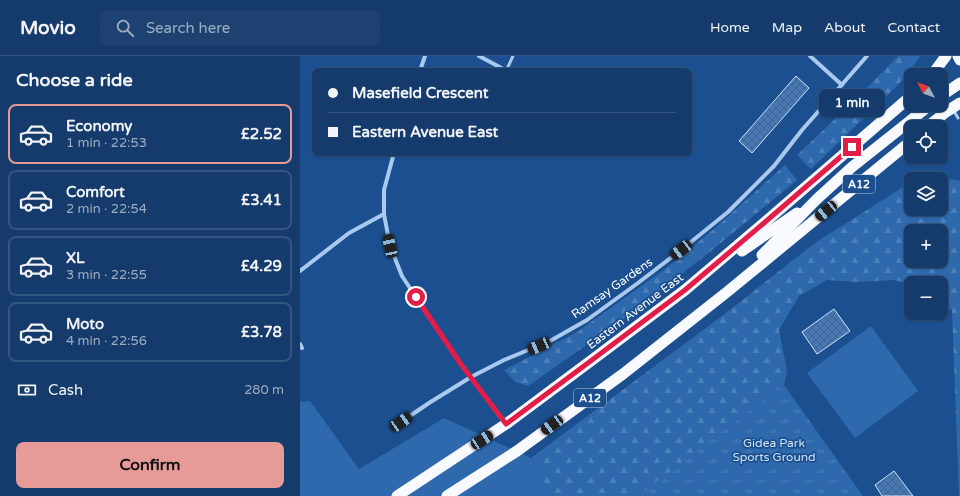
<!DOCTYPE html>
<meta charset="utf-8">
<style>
body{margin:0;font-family:"Varela Round",sans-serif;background:#1d4271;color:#f1f3f6;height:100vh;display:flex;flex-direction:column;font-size:15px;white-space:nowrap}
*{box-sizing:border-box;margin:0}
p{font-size:13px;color:#9dadc1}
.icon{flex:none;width:22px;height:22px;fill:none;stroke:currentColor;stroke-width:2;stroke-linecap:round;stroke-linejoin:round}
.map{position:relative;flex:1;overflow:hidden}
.sheet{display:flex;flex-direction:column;background:#143b6b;width:300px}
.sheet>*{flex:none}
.guide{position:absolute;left:12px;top:12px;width:380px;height:88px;border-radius:8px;box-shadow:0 1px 3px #0004,0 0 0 1px #33557e;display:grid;align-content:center;height:88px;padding:0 16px;background:#143b6b}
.needle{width:26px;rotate:311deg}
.controls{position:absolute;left:604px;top:12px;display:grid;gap:8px}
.controls a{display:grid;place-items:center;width:44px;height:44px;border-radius:8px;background:#143b6b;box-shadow:0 1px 3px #0004,0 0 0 1px #33557e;font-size:20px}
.end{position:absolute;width:18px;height:18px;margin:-9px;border:5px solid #e11d48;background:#fff;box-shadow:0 0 0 2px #fff}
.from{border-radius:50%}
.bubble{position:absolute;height:28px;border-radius:8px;background:#143b6b;box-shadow:0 1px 3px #0004,0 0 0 1px #33557e;font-size:13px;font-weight:700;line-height:28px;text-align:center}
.car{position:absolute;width:12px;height:24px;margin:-12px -6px;border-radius:5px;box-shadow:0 0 3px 1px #0007;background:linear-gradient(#222 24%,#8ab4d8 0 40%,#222 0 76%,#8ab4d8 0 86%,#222 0)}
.guide b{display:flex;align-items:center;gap:14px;height:38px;font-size:15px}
.guide b+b{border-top:1px solid #33557e}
.guide i{width:10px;height:10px;background:#f1f3f6}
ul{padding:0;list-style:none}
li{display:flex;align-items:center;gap:12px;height:60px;margin:0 8px 6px;padding:0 8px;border:2px solid #33557e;border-radius:8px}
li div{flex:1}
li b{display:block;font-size:15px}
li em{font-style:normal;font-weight:700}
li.selected{border-color:#e69b98}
li>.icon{width:36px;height:36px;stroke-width:1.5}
h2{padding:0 16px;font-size:18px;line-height:48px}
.pay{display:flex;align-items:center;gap:10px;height:44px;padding:0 16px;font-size:15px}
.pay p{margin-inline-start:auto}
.button{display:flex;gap:8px;margin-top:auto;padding:8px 16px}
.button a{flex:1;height:46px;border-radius:8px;background:#e69b98;color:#111;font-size:16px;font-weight:700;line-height:46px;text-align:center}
header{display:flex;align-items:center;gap:24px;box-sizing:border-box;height:56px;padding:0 20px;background:#143b6b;border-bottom:1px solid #33557e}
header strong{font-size:19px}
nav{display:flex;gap:22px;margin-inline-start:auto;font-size:14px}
.search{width:280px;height:36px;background:#1d4271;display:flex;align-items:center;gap:10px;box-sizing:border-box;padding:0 14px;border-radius:8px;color:#9dadc1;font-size:15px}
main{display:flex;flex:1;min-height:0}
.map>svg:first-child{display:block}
.grass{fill:#2e69ad}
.forest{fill:url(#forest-firs);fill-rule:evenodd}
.park{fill:url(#park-tufts)}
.building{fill:url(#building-cross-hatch);stroke:#cfe3fa}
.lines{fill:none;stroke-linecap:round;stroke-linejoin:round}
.service{stroke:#a9c9ee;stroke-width:3}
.minor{stroke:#a9c9ee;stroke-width:4}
.trunk{stroke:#f8faff;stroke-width:11}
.route{stroke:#e11d48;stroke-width:5}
.labels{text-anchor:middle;stroke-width:3.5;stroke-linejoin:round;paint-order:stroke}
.shield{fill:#1b4f8f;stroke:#bbcadd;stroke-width:1}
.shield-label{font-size:11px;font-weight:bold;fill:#fff}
.street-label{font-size:12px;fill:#fff;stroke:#1b4f8f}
.park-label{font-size:12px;fill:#cfe3fa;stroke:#1b4f8f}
</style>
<header>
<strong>Movio</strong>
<div class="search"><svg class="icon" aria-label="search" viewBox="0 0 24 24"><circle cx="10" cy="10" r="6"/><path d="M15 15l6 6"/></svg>Search here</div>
<nav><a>Home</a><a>Map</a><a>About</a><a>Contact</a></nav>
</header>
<main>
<section class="sheet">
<h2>Choose a ride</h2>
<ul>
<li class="selected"><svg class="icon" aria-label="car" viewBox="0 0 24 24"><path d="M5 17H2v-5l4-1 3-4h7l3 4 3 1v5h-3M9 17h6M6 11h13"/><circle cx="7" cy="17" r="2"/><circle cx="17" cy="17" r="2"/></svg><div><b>Economy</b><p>1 min · 22:53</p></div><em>£2.52</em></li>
<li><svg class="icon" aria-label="car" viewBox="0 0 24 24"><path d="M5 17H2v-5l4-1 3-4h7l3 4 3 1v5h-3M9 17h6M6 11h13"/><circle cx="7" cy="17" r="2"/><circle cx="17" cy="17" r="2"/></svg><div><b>Comfort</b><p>2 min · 22:54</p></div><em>£3.41</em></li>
<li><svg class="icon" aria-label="car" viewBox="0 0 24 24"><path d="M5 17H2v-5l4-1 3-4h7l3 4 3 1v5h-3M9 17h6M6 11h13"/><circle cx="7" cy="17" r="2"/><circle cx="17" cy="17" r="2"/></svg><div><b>XL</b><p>3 min · 22:55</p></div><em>£4.29</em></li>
<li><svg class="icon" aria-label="car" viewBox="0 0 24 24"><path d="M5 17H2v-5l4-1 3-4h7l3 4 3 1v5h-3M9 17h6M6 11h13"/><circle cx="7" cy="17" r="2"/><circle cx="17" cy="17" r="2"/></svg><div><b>Moto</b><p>4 min · 22:56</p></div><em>£3.78</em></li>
</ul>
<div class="pay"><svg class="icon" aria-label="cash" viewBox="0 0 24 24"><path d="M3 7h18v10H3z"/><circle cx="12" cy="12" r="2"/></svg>Cash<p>280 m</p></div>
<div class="button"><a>Confirm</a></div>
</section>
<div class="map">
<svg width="660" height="440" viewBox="0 0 660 440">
<defs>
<pattern id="forest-firs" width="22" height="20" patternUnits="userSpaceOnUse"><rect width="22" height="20" fill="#2e69ad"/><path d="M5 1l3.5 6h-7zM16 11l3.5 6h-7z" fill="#4d80b9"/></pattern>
<pattern id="park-tufts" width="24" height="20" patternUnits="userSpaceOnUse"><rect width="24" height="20" fill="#2e69ad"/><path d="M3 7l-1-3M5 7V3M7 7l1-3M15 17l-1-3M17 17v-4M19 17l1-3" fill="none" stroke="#4d80b9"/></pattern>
<pattern id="building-cross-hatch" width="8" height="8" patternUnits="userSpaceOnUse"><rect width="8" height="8" fill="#4478b7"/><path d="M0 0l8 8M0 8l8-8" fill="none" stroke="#486282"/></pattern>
</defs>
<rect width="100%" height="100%" fill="#1b4f8f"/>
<g class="grass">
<path d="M571,270L618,335L555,382L507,317Z"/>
<path d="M10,345L59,413L144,362L231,402L252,440H0V346Z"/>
</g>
<g class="forest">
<path d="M598,0H620L607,19L589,38L511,113L497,99L555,44Z"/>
<path d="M485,109L497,124L411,195L331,258L228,330L215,326L204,314L277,276L365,213L414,173Z"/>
<path d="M629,119L660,125V440H659L652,253L641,252V227H611V228L594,224L557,226L527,224L499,240L479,274L487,315L484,329L339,440H252L231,402L422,260L515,187L611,126V153H641V123H615ZM611,175H641V205H611Z"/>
</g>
<path class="park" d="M484,329L563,440H337Z"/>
<g class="building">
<path d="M496,20L509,32L452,97L439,85Z"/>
<path d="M534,253L550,275L517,298L502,276Z"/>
<path d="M594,415L613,440H582L575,429Z"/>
</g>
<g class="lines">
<g class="service">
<path d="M206,15L213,0"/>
<path d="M654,55L658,62"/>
</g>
<g class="minor">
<path d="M179,0L207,15"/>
<path d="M510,0L542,29"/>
<path d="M120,15L125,0"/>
<path d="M94,97L84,134V158L90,190L102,220L129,261L160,307L206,368"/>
<path d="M263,99L264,97"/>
<path d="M0,215L49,177L84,158"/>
<path d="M0,288L2,292"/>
<path d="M101,366L129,347L171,321L204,304L250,285L287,264L338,227L381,194L428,156L474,110L502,74L567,0"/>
</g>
<g class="trunk">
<path d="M658,0L660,4"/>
<path d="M632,19L646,0"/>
<path d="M641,40L660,27"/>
<path d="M627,71L646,56L660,47"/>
<path d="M442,195L497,157"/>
<path d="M462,199L517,143L552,111L630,49"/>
<path d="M97,440L206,368L296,301L385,234L464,167L611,40"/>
<path d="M147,440L217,395L323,318L427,236L611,85"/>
</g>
</g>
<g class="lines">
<path class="route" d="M116,241L160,307L206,368L296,301L385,234L464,167L552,91"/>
</g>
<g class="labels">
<g class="shield">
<rect x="543" y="119" width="32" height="18" rx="3"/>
<rect x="274" y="333" width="32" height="18" rx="3"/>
</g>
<g class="shield-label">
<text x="559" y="132">A12</text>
<text x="290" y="346">A12</text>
</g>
<g class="street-label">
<text transform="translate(312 232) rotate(-35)" y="4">Ramsay Gardens</text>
<text transform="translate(335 255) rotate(-37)" y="4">Eastern Avenue East</text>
</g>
<g class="park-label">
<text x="474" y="391">Gidea Park<tspan x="474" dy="14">Sports Ground</tspan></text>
</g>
</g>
</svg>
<div class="controls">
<a><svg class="needle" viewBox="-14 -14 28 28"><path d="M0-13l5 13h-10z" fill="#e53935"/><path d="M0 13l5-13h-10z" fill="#9dadc1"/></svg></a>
<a><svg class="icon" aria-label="locate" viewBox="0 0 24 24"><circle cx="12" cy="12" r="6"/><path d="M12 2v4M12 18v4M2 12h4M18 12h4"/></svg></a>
<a><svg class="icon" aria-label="layers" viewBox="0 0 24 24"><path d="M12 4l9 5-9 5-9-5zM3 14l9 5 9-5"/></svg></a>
<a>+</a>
<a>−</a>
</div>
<i class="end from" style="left:116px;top:241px"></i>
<i class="end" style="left:552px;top:91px"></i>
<div class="bubble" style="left:519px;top:33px;width:66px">1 min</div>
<i class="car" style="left:526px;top:155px;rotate:231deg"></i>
<i class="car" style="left:90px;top:190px;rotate:348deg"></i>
<i class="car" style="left:381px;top:194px;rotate:233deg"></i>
<i class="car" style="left:239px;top:290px;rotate:247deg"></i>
<i class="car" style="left:101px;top:366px;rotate:56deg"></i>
<i class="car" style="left:252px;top:369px;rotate:234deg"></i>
<i class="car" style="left:182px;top:384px;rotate:57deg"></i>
<div class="guide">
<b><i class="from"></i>Masefield Crescent</b>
<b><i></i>Eastern Avenue East</b>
</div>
</div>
</main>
